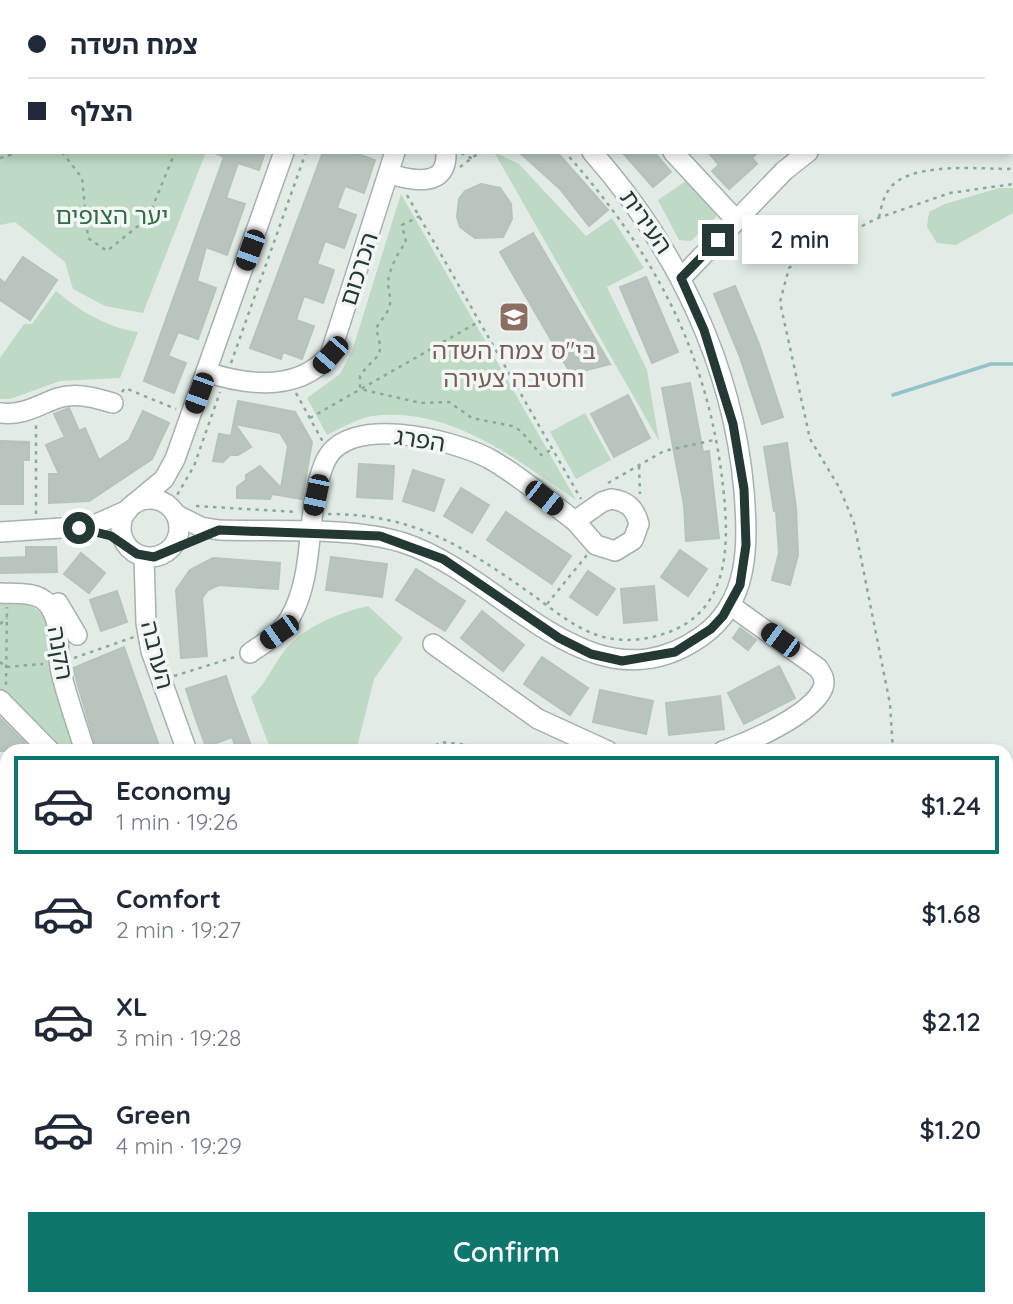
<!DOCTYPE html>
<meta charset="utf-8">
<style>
body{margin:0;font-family:Quicksand,"Noto Sans Hebrew",sans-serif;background:#f6f6f7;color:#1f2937;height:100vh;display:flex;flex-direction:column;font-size:26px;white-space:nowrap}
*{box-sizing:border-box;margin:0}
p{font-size:23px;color:#747a83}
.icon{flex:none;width:38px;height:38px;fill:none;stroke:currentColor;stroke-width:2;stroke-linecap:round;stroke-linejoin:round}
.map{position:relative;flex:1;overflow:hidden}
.sheet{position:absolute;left:0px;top:744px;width:1013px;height:562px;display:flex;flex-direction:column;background:#fff;border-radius:21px 21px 0 0;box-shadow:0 4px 10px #0003}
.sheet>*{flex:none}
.banner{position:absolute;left:0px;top:0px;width:1013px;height:154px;box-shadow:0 4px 10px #0003;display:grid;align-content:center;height:154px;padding:0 28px;background:#fff}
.end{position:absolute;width:32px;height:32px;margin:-16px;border:9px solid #243933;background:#fff;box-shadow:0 0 0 4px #fff}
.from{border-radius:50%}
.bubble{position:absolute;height:49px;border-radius:0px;background:#fff;box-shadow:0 4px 10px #0003;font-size:23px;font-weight:600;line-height:49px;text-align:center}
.car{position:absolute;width:21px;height:42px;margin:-21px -10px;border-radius:9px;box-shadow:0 0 5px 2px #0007;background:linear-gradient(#222 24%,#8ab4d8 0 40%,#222 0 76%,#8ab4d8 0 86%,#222 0)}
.banner b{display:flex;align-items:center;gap:24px;height:66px;font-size:26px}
.banner b+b{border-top:2px solid #e0e1e3}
.banner i{width:18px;height:18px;background:#1f2937}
ul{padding:12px 0 0;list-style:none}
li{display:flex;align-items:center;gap:21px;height:98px;margin:0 14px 10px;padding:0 14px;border:4px solid transparent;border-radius:0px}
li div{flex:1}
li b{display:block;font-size:26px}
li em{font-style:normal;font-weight:600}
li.active{border-color:#0f766e}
li>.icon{width:63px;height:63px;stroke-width:1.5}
.cta{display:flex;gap:14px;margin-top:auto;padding:14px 28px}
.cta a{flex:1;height:80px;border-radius:0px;background:#0f766e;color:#fff;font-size:28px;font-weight:600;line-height:80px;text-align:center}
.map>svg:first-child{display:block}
.green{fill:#bed9c4}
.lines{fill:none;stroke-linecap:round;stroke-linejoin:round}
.stream{stroke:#91c3c9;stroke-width:3.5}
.building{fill:#b8c5bf;stroke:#b6c3bd;stroke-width:2}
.minor-casing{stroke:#a5b2ad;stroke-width:22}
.path{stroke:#87aa9d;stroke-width:2.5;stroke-dasharray:3.5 5;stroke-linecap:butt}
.minor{stroke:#fff;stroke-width:19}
.route{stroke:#243933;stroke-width:9}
.labels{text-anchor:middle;stroke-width:7;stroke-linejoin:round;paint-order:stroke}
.park-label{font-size:24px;fill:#346b46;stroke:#f2f7f5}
.street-label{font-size:24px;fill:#243933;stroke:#f2f7f5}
.education-label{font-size:24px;fill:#785e54;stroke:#f2f7f5}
</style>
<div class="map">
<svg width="1013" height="1304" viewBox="0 0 1013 1304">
<rect width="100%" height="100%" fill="#e2ebe6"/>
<g class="green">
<path d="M0,0H266L2,2V152H206L143,313L105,306L73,289L65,262L15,222L0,225Z"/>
<path d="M543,0H1013V29L1012,2Z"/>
<path d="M494,152L519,164L586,236L612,218L644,268L607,287L647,370L659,441Z"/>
<path d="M689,179L717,216L691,241L679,240L658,200Z"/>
<path d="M999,188H1013V213L956,245L937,243L927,227L929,212L945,204Z"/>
<path d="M401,194L576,500C515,459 451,406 372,416C356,419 341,428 327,435L307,398L340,374L352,351Z"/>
<path d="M56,291C81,312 106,327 138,332L120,378L60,381L10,399H0V358L24,324H32Z"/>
<path d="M585,413L611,460L576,479L550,432Z"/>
<path d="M26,603L47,616L78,751H60L0,689V604Z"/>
<path d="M368,606L403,638L374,679L356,751H271L251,697C268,682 275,660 290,644C311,624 341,612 368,606Z"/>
</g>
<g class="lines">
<g class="stream">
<path d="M893,395L991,364H1013"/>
<path d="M0,1238L7,1261"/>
<path d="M1006,1271L1013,1278"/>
<path d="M26,1298L29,1304"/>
<path d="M989,1304L1013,1297"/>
</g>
</g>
<g class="building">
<path d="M213,152H265L259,170L238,163L226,198L245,204L227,255L206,247L197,281L216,288L198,339L178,332L168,356L186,363L174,393L144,381L224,157Z"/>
<path d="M323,152H352L375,160L364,193L345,186L337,208L356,215L344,248L325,241L317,264L334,270L323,303L304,296L296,320L314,326L302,359L283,352L281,359L250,348Z"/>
<path d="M519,152H557L608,210L589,226L560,189Z"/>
<path d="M622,152H654L671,172L653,187Z"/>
<path d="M708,152H758L752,158L757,164L729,189L712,171L719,165Z"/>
<path d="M481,184L500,188L511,204L512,219L503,237L475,238L460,227L457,217L459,199L465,191Z"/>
<path d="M533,233L610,364L571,374L500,252Z"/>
<path d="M23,257L57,280L30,320L0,300V279L5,283Z"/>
<path d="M646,277L678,352L652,363L620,287Z"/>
<path d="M735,286L759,344L783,417L762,424L740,357L714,294Z"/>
<path d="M690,383L703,452L709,451L719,538L686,541L684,505L662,388Z"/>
<path d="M628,395L650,438L614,457L591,414Z"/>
<path d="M238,401L295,412L312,442L302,499L272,494L270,499L237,498V487L246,480V475L260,466L281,488L288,446L280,433L235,424L251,447L238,455H230L223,462L213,461L219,434L231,436Z"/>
<path d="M69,408L79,431L85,428L99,460L129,440L143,411L169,423L152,459L89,501L49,503V474H59L46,445L65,437L54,414Z"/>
<path d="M0,441L29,442V460H23V504H0Z"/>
<path d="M787,443L796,508L798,555L790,585L772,580L779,553L776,511H774L764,447Z"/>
<path d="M359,464L394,466L392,499L357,497Z"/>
<path d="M413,470L444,480L434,511L403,501Z"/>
<path d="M461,488L489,505L472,533L444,516Z"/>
<path d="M506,512L571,556L552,584L487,540Z"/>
<path d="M26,547H56L57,572L0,573V558L26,557Z"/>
<path d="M680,550L707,569L688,596L661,577Z"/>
<path d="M81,553L105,573L89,593L64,574Z"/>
<path d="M331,557L387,564L382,597L326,590Z"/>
<path d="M213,558L280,563L278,589L219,585L208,590L202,598L207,656L181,658L176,590L190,570Z"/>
<path d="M416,569L465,601L445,631L396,600Z"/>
<path d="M588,571L615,589L597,615L570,597Z"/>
<path d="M654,586L657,620L624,623L621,589Z"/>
<path d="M117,591L127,622L101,631L90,600Z"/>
<path d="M482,611L524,645L503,671L461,638Z"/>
<path d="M740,628L756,640L748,650L733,638Z"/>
<path d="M124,647L150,721L161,751H97L73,668Z"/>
<path d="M542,657L588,688L570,715L524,684Z"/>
<path d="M779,666L795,698L744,724L728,693Z"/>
<path d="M226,676L236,706L253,751H237L232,737L206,747L194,714L186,689Z"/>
<path d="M600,690L653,701L646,734L593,722Z"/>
<path d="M720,696L724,729L669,735L666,703Z"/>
<path d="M0,718L33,751H0Z"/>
</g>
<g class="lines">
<g class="minor-casing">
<g id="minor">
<path d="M1012,142H1013"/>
<path d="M673,152L736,220"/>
<path d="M390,174C413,181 448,188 446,152"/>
<path d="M681,278L784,171L808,152"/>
<path d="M206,372C249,386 299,391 330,355L395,152"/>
<path d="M0,413C23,416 38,405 58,398C77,392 95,398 113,403"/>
<circle cx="150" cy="528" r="29"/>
<path d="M611,499C627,501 635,508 639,524L633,540L615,551L596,545L575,521L602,502Z"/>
<path d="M135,503L164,479L175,459L284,152"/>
<path d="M177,515L201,527L219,530C275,532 351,526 404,543C503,575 591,715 702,636C750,602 748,544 744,491C733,364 676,247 592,152"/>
<path d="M0,532L92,526L128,510"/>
<path d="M144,557L146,623L151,651L187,751"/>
<path d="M0,593C15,594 36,591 47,603C64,623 55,648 61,672C67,698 77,725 85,751"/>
<path d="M58,603L77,635"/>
<path d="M433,644L538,719L608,751"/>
<path d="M250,653C264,643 281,634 290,618C317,571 304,511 325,462C346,412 453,440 488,458C519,475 547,500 575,521"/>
<path d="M0,700L50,751"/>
<path d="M723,751C749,742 812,715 823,688C826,680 822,674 818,668L730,605"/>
<path d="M0,841L7,848"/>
</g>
</g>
<g class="path">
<path d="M379,0V2"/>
<path d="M541,0L543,2"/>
<path d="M232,2L233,0"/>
<path d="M343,2L344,0"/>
<path d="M1012,50H1013"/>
<path d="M62,152L82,178L88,238L107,251L148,218L175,152"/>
<path d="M461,153L473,159"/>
<path d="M0,158L20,152"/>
<path d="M460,167L480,152"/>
<path d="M407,195L581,499"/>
<path d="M420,216L402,225L406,242C398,252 389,270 388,282C388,292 393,300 388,310C385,317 379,322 376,329C386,360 376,353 360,376V389L421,403L449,402L472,418L512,426L521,431L541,455L553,449"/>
<path d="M879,217C881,209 883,198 888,191C906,161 978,169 1009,169L1013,165"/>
<path d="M231,363L306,152"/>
<path d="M122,392L125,388L176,409"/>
<path d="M296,393L323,442"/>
<path d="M310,418L480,321"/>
<path d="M639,466L640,494"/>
<path d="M608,483L664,451L714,440"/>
<path d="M173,502L194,466L220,392"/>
<path d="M196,506L297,512"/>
<path d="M36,514V423"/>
<path d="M328,514C414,514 463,546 530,593C551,608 573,627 597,635C617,642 640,641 660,635C737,613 729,533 721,470C703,342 650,248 565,152"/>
<path d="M547,604L587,555"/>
<path d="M0,624L7,618"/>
<path d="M74,658L134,637"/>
<path d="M0,662L6,667L43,664"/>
<path d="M174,676L235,657"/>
<path d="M6,685L7,607"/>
<path d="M429,751L440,742L528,751"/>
<path d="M893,751L890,704L854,523L839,487L810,439L780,302L789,268L816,249L878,218L950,193L1013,184"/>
<path d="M0,994L7,996"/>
<path d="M1006,1289L1013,1286"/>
<path d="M971,1304L984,1298"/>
</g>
<use href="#minor" class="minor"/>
</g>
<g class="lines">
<path class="route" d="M79,528L111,536L137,554L154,557L219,530L380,536L443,559L559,638L591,654L622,661L675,652L711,629L723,616L740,585L746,545L744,489L733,424L704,330L681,278L718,240"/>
</g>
<defs>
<g id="school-square" transform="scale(1.575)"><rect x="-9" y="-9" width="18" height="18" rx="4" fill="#8d6e63" stroke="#f2f7f5"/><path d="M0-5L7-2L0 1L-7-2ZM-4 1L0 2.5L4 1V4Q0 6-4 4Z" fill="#fff"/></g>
</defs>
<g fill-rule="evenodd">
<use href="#school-square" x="514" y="317"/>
</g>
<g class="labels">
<g class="park-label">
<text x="112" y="224">יער הצופים</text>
</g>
<g class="street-label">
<text transform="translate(646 222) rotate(55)" y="8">העירית</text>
<text transform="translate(359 269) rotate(-72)" y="8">הכרכום</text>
<text transform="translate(420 440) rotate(9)" y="8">הפרג</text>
<text transform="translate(60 653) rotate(80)" y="8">הקנה</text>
<text transform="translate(157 655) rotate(76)" y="8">הערבה</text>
</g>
<g class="education-label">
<text x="514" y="359">בי"ס צמח השדה<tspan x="514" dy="28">וחטיבה צעירה</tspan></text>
</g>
</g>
</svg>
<i class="end from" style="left:79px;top:528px"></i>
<i class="end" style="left:718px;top:240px"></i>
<div class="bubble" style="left:742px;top:215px;width:116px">2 min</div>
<i class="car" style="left:250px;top:250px;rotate:200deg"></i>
<i class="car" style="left:330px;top:355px;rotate:221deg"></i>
<i class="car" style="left:199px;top:393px;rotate:200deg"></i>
<i class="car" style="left:316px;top:495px;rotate:192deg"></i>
<i class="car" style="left:544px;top:498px;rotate:128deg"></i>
<i class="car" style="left:279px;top:632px;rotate:235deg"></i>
<i class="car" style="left:780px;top:640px;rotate:306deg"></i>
<div class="banner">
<b><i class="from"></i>צמח השדה</b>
<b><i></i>הצלף</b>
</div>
<section class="sheet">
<ul>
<li class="active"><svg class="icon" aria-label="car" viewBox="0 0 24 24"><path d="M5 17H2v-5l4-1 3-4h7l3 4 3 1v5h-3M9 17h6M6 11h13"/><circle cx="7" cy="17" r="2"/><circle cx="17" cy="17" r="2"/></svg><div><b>Economy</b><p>1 min · 19:26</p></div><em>$1.24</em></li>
<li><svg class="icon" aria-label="car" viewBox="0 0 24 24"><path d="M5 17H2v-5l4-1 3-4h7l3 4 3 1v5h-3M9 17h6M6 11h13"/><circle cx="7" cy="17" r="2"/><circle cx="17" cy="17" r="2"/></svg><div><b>Comfort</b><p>2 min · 19:27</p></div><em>$1.68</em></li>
<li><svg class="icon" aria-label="car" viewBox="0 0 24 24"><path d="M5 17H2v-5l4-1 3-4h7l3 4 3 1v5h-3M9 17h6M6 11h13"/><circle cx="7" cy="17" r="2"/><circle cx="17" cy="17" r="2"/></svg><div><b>XL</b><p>3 min · 19:28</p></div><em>$2.12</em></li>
<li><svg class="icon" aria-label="car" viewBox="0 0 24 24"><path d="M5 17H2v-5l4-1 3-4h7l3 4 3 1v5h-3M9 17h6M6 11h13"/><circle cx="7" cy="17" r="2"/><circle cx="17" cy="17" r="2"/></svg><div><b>Green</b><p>4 min · 19:29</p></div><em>$1.20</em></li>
</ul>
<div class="cta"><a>Confirm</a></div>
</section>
</div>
